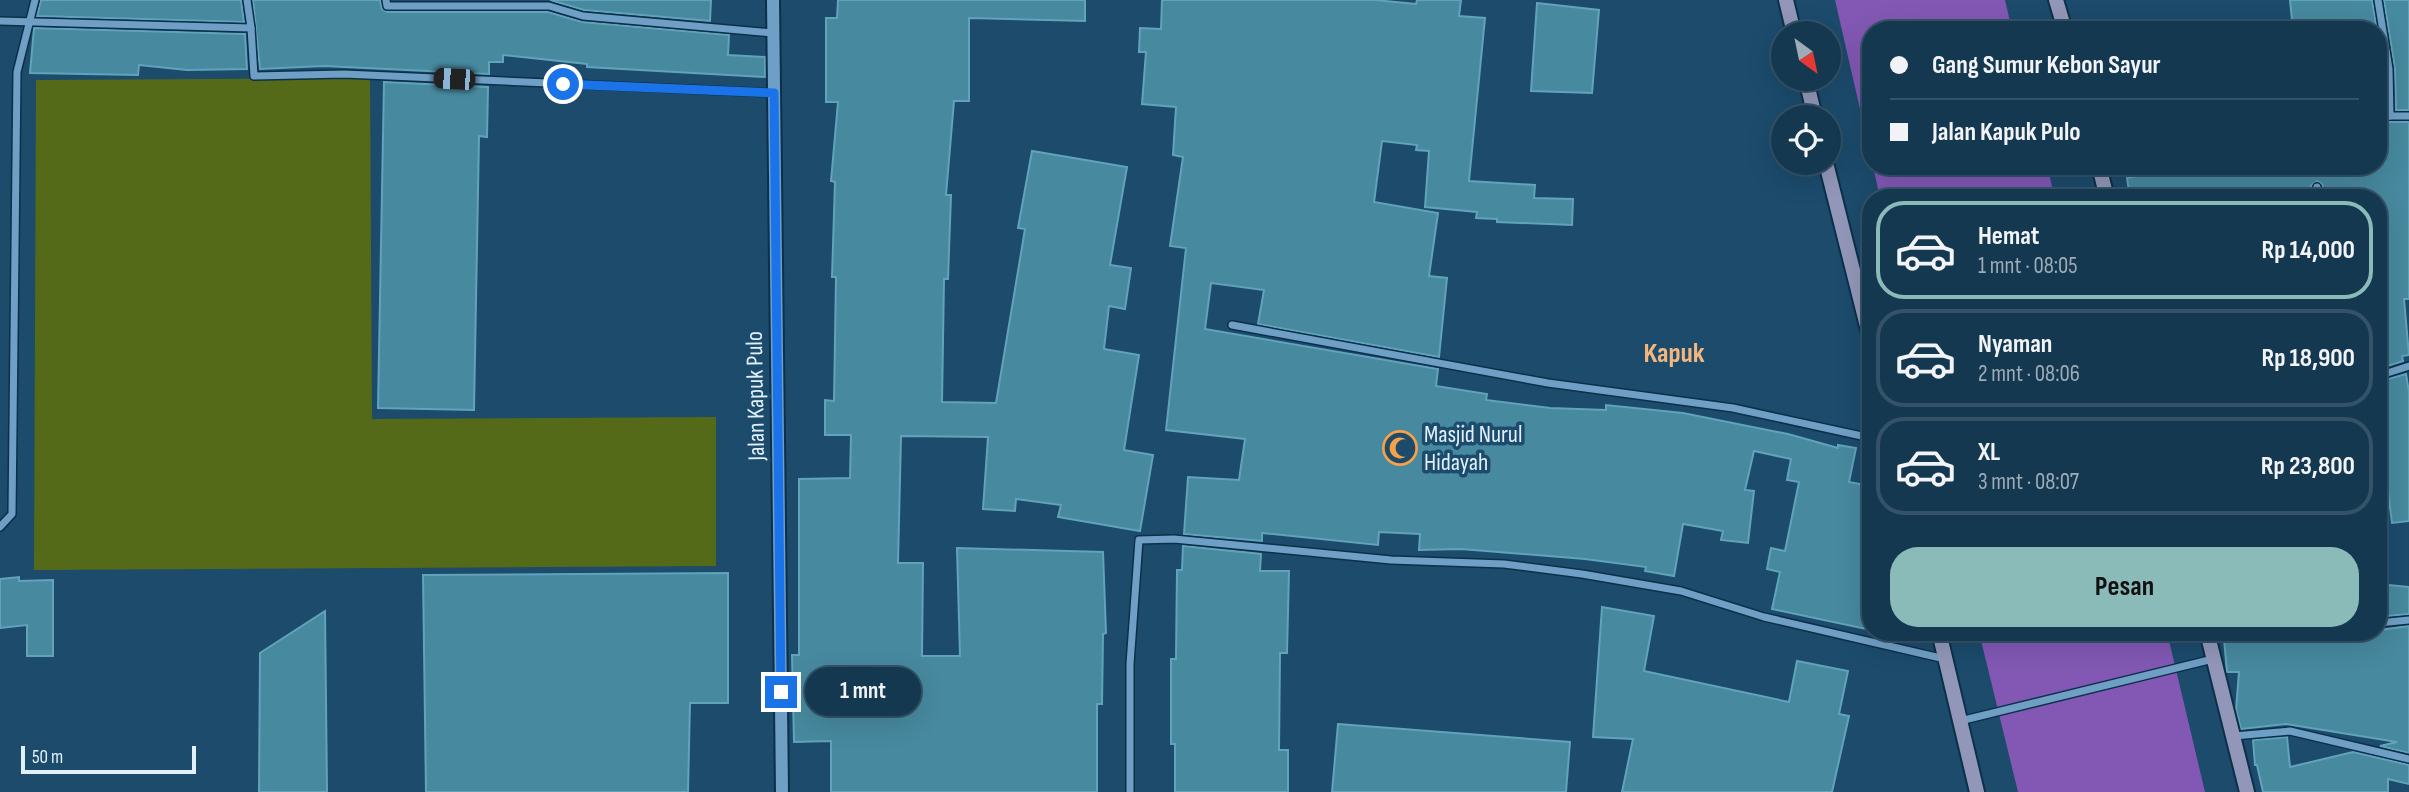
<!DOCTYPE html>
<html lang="id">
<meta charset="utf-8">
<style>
body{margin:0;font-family:"Sofia Sans Condensed",sans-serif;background:#22435b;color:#f1f3f6;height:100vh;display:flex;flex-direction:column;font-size:26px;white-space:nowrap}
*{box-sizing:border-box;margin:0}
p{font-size:23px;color:#9dacb7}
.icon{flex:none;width:38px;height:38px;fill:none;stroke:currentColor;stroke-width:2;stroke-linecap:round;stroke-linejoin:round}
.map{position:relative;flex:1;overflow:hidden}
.sheet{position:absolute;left:1862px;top:189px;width:525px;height:452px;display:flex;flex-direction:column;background:#153851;border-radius:28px;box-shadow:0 7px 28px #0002,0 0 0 2px #345268}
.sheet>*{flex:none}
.hud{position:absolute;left:1862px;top:21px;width:525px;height:154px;border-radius:28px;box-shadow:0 7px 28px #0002,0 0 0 2px #345268;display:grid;align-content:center;height:154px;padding:0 28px;background:#153851}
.needle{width:46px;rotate:147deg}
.controls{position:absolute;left:1771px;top:21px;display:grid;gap:14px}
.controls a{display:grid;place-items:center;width:70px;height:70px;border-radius:50%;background:#153851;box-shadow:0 7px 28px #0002,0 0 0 2px #345268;font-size:35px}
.scale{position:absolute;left:21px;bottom:18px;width:175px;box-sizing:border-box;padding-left:7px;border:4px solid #e1f0fc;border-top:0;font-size:19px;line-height:24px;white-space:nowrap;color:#e1f0fc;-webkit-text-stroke:5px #1c4b6c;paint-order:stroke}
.end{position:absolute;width:32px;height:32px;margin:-16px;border:9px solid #1a73e8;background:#fff;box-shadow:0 0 0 4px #fff}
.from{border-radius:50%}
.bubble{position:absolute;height:49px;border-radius:24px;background:#153851;box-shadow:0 7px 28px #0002,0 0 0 2px #345268;font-size:23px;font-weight:700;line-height:49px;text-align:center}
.car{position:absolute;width:21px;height:42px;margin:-21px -10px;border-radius:9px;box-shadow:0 0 5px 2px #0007;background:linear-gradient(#222 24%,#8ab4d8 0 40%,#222 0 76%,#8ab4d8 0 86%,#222 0)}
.hud b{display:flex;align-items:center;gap:24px;height:66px;font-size:26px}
.hud b+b{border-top:2px solid #345268}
.hud i{width:18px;height:18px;background:#f1f3f6}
ul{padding:12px 0 0;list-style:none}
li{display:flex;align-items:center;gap:21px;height:98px;margin:0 14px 10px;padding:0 14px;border:4px solid #345268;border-radius:28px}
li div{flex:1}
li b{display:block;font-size:26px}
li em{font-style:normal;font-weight:700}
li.active{border-color:#8bbbb9}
li>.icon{width:63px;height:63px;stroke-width:1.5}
.action{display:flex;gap:14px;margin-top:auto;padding:14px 28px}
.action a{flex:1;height:80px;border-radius:28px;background:#8bbbb9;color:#111;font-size:28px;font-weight:700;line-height:80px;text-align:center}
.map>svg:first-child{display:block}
.green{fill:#556a19}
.water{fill:#8258b4}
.building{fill:#47899f;stroke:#61a3bb;stroke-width:2}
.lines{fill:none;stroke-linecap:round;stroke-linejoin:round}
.minor-casing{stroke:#0c3049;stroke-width:10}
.tertiary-casing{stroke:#0c3049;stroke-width:16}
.secondary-casing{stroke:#0c3049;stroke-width:18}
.minor{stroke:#709fc5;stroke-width:7}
.tertiary{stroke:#709fc5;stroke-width:12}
.secondary{stroke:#9297b9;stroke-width:14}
.route{stroke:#1a73e8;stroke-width:9}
.labels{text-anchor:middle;stroke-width:7;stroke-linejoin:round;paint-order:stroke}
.street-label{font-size:24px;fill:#e1f0fc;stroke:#1c4b6c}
.poi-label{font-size:24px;fill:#e1f0fc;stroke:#1c4b6c;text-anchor:start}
.quarter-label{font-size:28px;font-weight:bold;fill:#f3b67f;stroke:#1c4b6c}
</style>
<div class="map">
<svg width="2409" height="792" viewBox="0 0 2409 792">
<rect width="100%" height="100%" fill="#1c4b6c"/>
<path class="green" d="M370,78L372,419L716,417V566L34,570L36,80Z"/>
<g class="water">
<path d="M1835,0H2005L2012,30H1871V157Z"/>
<path d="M1873,166H2047L2055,198H1880Z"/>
<path d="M1979,632H2167L2205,792H2018Z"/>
</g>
<g class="building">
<path d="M41,0H241L244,22L37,16Z"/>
<path d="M253,0H380L382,9L387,12H548L582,22L729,35L728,55L765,57V77L587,67V64L503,55V62H489V74L324,66L260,69Z"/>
<path d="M550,0H711L710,21L584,10Z"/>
<path d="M838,0H1085V21L969,18V101H954L946,195H951L948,279H944L942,402L996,403L1025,229L1018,228L1032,151L1127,167L1110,265L1131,268L1125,309L1109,306L1104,349L1139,355L1124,450L1153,455L1140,531L1058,517L1061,505L1016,499L1015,511L983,509L988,437L901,436L898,563H923L922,656H960L957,548L1103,552L1106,633L1103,634L1102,704H1097V792H831V741L794,742L792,655H799V479L850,478L851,435H825V400L834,401L836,277H832L835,182L831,181L838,102H826V18H837Z"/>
<path d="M1162,0H1375L1416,4L1417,0H1461L1459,16L1485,18L1469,181L1535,185L1534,198L1573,199L1572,225L1497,222V219L1476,218L1477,212L1425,207L1429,151L1416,150L1417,145L1382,141L1374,202L1438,213L1429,276L1447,278L1439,357L1258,324L1264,290L1211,283L1205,329L1438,369L1436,386L1487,394L1486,400L1550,408L1606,410V405L1683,413L1788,434L1838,448V445L1856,448L1849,482L1871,486V630L1772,609L1780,572L1767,569L1771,548L1785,551L1799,482L1787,480L1791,459L1754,451L1745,490L1754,491L1748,543L1721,540L1723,531L1683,524L1674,576L1645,571L1646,567L1585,559L1461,549L1419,550L1420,534L1379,532L1378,545L1262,533V541L1184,534L1188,477L1239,480L1245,439L1166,430L1186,248L1170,246L1183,157L1173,155L1176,107L1142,104L1146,52H1139L1140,28L1161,29Z"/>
<path d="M2290,0H2372L2377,30H2293Z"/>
<path d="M2384,0H2409V110H2396L2395,69Z"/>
<path d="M1537,3L1599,10L1592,93L1531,91Z"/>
<path d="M34,28L245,34L247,69L187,70L139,65L138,75L30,73Z"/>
<path d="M2378,40L2383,70L2384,110H2378Z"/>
<path d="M384,82L488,87L487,137L479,136L474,410L378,408Z"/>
<path d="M2378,122H2409V299H2404L2409,355L2402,356L2403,361L2378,369V198H2325L2322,184L2317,181L2311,186L2313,198H2232V193L2210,198H2130L2127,178L2141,175L2138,166H2378Z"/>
<path d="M2406,374L2409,392V521L2392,523L2378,412V382Z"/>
<path d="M1183,546L1261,554L1260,571H1289L1287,653H1280L1279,750H1288V792H1175V744H1171V659H1176L1177,570H1182Z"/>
<path d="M728,573V703H690L688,792H426L423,575Z"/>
<path d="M19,577V581L53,580V656H27V625L0,628V579Z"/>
<path d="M2378,584L2409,587V614L2378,617Z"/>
<path d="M1602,607L1654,616L1644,671L1789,702L1797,661L1848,671L1839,714L1849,716L1832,792H1622L1633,739L1593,737Z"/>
<path d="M325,611L327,792H259L260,653Z"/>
<path d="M2409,626V753L2380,746L2397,742L2286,724L2241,729L2236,710L2239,672H2227L2224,639L2277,637V632L2357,633Z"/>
<path d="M1338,724L1570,742L1566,792H1332Z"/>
<path d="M2287,737L2290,767L2353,752L2409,765V784L2388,779V792H2263L2257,765H2255L2253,740Z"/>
</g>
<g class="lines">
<g class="minor-casing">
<g id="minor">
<path d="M247,0L251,28"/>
<path d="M386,0L387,6H549L583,16L773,33"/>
<path d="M2378,0L2389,69L2390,116"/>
<path d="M0,21L251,28L254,76L344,74L774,93"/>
<path d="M2378,116H2409"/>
<path d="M2317,187L2319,198"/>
<path d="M1232,325L1548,383L1733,408L1871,438"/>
<path d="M2378,376L2409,366"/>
<path d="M0,527L12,514L17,72L35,0"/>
<path d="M2378,623L2409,620"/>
<path d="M2208,634L2240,632"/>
<path d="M1960,721L2213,659"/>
<path d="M2234,736L2290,731L2409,759"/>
<path d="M1130,792V664L1139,540L1174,539L1391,560L1504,564L1582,574L1681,591L1764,617L1945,659"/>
</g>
</g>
<g class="tertiary-casing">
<path id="tertiary" d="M773,0L782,792"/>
</g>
<g class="secondary-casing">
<g id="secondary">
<path d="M1786,0L1794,33"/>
<path d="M2056,0L2065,30"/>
<path d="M1806,79L1815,117"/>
<path d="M1826,163L1871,342"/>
<path d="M2099,166L2107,198"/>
<path d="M1939,632L1977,792"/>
<path d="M2207,632L2247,792"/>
</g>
</g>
<use href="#minor" class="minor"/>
<use href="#tertiary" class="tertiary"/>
<use href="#secondary" class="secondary"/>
</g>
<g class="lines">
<path class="route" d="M563,84L774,93L781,692"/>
</g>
<defs>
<g id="mosque-ring" transform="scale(1.75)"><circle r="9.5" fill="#1c4b6c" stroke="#f7a149" stroke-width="1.5"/><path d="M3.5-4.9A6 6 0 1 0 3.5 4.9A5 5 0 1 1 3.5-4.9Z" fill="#f7a149"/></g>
</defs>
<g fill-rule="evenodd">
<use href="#mosque-ring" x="1400" y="448"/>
</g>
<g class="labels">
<g class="street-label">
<text transform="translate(755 396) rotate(-91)" y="8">Jalan Kapuk Pulo</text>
</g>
<g class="poi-label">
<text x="1424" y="442">Masjid Nurul<tspan x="1424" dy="28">Hidayah</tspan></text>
</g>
<g class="quarter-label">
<text x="1674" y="362">Kapuk</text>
</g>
</g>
</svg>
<div class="controls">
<a><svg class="needle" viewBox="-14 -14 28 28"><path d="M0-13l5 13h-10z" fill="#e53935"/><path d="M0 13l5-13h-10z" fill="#9dacb7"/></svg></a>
<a><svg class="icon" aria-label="locate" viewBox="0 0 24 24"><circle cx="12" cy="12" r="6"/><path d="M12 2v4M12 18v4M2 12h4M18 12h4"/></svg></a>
</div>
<div class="scale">50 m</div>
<i class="end from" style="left:563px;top:84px"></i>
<i class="end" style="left:781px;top:692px"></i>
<div class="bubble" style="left:805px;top:667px;width:116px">1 mnt</div>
<i class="car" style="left:454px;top:79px;rotate:273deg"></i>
<div class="hud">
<b><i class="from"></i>Gang Sumur Kebon Sayur</b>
<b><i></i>Jalan Kapuk Pulo</b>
</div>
<section class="sheet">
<ul>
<li class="active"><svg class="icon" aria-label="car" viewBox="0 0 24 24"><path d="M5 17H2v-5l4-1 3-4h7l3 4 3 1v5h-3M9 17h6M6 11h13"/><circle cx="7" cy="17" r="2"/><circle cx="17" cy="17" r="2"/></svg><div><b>Hemat</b><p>1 mnt · 08:05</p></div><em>Rp 14,000</em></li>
<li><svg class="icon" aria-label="car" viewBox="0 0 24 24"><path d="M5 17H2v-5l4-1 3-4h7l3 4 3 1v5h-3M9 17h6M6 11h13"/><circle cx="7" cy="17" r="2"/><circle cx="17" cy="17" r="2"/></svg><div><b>Nyaman</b><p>2 mnt · 08:06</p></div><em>Rp 18,900</em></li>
<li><svg class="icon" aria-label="car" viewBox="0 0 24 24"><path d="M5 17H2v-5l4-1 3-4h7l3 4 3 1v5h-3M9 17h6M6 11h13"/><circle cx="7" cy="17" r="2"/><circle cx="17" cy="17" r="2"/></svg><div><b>XL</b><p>3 mnt · 08:07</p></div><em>Rp 23,800</em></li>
</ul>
<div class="action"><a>Pesan</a></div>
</section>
</div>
